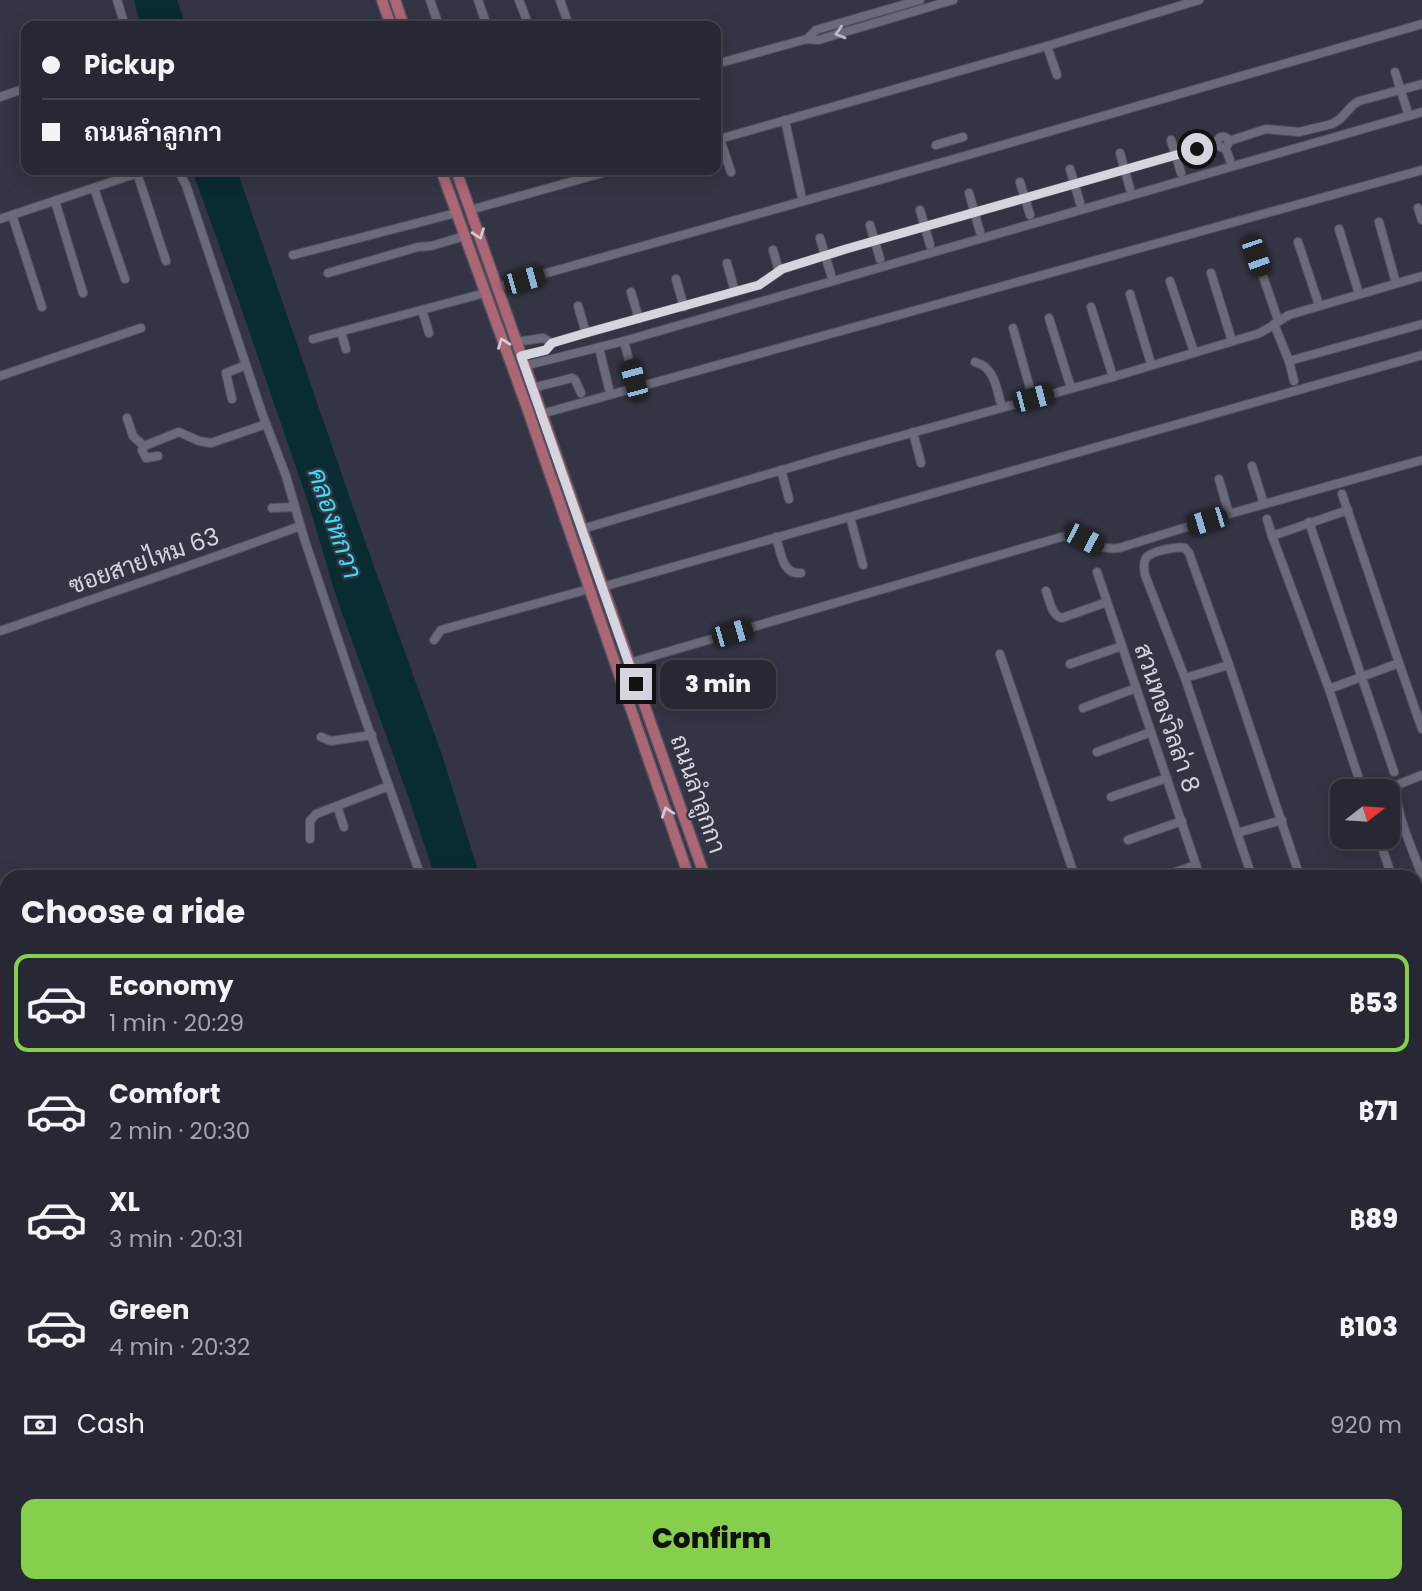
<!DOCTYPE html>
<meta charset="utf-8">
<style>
body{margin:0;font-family:Poppins,Sarabun,sans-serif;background:#2f303b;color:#f1f3f6;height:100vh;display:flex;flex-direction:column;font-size:26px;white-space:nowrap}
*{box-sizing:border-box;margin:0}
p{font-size:23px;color:#a4a6ac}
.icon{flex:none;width:38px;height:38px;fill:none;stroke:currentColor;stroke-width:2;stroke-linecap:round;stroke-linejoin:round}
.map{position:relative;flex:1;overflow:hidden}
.panel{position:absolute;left:0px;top:870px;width:1423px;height:723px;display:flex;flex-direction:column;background:#272833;border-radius:21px 21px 0 0;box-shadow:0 4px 18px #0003,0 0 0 2px #43444e}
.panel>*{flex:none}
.top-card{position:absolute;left:21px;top:21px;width:700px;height:154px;border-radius:14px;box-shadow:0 4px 18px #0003,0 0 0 2px #43444e;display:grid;align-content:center;height:154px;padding:0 21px;background:#272833}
.needle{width:46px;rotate:73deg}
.tools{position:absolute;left:1330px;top:779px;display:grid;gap:14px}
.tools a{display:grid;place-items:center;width:70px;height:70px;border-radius:14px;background:#272833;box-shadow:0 4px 18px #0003,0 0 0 2px #43444e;font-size:35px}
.end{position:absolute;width:32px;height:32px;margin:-16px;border:9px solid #d4d5df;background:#111;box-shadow:0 0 0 4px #111}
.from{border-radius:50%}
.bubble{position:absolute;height:49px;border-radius:14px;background:#272833;box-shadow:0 4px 18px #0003,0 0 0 2px #43444e;font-size:23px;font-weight:800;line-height:49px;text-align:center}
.car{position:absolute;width:21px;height:42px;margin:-21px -10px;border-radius:9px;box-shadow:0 0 5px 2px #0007;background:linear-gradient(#222 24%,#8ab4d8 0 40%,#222 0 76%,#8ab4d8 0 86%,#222 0)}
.top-card b{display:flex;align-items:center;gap:24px;height:66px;font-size:26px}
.top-card b+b{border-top:2px solid #43444e}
.top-card i{width:18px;height:18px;background:#f1f3f6}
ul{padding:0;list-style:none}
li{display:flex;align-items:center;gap:21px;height:98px;margin:0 14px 10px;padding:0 7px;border:4px solid transparent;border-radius:14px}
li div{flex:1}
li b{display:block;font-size:26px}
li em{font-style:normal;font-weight:800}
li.active{border-color:#85cf4c}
li>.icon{width:63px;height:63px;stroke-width:1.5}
h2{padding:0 21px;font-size:32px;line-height:84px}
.pay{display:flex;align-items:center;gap:18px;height:77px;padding:0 21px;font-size:26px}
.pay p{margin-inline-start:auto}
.action{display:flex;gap:14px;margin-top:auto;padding:14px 21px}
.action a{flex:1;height:80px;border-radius:14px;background:#85cf4c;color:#111;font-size:28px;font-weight:800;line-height:80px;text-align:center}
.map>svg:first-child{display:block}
.water{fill:#082c31}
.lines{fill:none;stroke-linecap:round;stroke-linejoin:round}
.minor-casing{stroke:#50515d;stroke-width:10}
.major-casing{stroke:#50515d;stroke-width:13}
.minor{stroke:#696b7b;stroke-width:8}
.major{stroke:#ad6676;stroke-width:10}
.oneway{stroke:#b9bac6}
.oneway2{stroke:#d0cad4}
.route{stroke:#d4d5df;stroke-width:9}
.labels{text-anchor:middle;stroke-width:5;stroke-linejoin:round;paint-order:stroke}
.street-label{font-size:24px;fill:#d4d5df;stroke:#343544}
.water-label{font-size:26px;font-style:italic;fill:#39e0f5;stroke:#343544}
</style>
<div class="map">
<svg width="1422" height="1591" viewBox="0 0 1422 1591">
<rect width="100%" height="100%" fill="#343544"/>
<g class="water">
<path d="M134,0H177L186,26H141Z"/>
<path d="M192,170H237L362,533L442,755L480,877H435L408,796L337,599L308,502L227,267Z"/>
</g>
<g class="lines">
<g class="minor-casing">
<g id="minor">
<path d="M117,0L125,26"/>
<path d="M430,0L439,26"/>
<path d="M478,0L487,26"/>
<path d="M519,0L529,26"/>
<path d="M560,0L569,26"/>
<path d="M807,39L816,30L920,0"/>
<path d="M1047,46L1057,75"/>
<path d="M716,64L807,39L818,40L953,0"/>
<path d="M1395,72L1407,110"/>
<path d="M0,97L26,88"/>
<path d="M785,120L801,194"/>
<circle cx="1223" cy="142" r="5.5"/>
<path d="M720,139L731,172"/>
<path d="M716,140L1047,46L1199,0"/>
<path d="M1171,140L1181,173"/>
<path d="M1229,141L1266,129L1299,132L1332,124L1340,119L1353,105L1359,101L1422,84"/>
<path d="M936,145L963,137"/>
<path d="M1225,147L1230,160"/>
<path d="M1120,153L1130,189"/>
<path d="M1070,169L1080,203"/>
<path d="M178,170L186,185L262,413L286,476L305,541L356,693L421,877"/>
<path d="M137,173L166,261"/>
<path d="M1020,182L1030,215"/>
<path d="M94,188L125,279"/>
<path d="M969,193L980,232"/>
<path d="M55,201L83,293"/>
<path d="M1418,208L1422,220"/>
<path d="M470,210L613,170"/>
<path d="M920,210L930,245"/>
<path d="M12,215L42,307"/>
<path d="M0,219L147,170"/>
<path d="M1379,222L1396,283"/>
<path d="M870,225L880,259"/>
<path d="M1339,229L1359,294"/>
<path d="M820,238L831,275"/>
<path d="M1298,242L1319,305"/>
<path d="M773,250L779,271"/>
<path d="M293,255L456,213"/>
<path d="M1256,256L1278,320"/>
<path d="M727,263L735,292"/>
<path d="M328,273L418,247L431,246L465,236"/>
<path d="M1211,273L1232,341"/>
<path d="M676,279L684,307"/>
<path d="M1170,281L1194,352"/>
<path d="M497,287L954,159L1422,24"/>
<path d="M631,292L639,319"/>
<path d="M1130,294L1151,364"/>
<path d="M578,306L586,333"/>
<path d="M1091,307L1113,377"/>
<path d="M422,310L429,333"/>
<path d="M1049,318L1071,388"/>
<path d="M1274,324L1289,361L1422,324"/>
<path d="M1013,328L1033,399"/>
<path d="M341,332L346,349"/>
<path d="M313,339L485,293"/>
<path d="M624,341L634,380"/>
<path d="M516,342L543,338L552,343"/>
<path d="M599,348L609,389"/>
<path d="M521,356L546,350L552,343L586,333L759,285L783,269L846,249L1218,143"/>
<path d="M1289,361L1294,381"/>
<path d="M975,362C996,368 996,389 1002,407"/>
<path d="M524,366L624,341L1422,112"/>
<path d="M0,376L141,328"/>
<path d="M532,388L572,378L575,380L581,393"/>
<path d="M232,399L226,373L246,365"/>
<path d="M541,414L1422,170"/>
<path d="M127,418L133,436L144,446"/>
<path d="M913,432L921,463"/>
<path d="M158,456L146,458L142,450L144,446L179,432L199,441L211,443L266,424"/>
<path d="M1252,466L1264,504"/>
<path d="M781,470L789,499"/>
<path d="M1219,479L1229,514"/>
<path d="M272,508L295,507"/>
<path d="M1348,510L1272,536L1329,689L1363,791"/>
<path d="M850,517L863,565"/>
<path d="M1267,519L1272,536"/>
<path d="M1309,522L1394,772"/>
<path d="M582,529L843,452L1113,377L1257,334C1268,330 1278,321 1289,315L1422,276"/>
<path d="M776,537C781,552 782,575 801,573"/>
<path d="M1097,572L1200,877"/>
<path d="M602,587L1422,355"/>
<path d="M1046,591C1050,601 1051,615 1062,618L1107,602"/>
<path d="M0,631C100,596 201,563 300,526"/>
<path d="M434,640L441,630L589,589"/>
<path d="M1000,654L1075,877"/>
<path d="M629,663L1065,536C1088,536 1095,551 1119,548L1229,514L1422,460"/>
<path d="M1399,663L1422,729"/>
<path d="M1070,664L1122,646"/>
<path d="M1185,678L1229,665"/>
<path d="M1329,689L1399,663L1342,494"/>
<path d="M1083,708L1136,688"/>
<path d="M321,737L331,741L372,735"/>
<path d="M1097,752L1151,732"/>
<path d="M1422,775L1397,785C1392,806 1415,855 1422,876"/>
<path d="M1111,797L1167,778"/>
<path d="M337,806L344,827"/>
<path d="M1237,833L1282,820"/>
<path d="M1378,836L1392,877"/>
<path d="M310,839V821L316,814L389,786"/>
<path d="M1128,840L1182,821"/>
<path d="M402,877L419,871"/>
<path d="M1161,877L1196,865"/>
<path d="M1252,877L1185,678L1145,575C1144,569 1143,563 1146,558C1151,551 1177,546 1185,548L1189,553L1229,665L1300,877"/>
<path d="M1416,945L1422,963"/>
<path d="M0,1135L7,1133"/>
<path d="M0,1199L7,1196"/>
<path d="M1416,1270L1422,1268"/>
<path d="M1416,1281L1422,1300"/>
<path d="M0,1341L7,1339"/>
<path d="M1416,1342L1422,1340"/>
<path d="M0,1422L7,1420"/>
<path d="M0,1472L7,1469"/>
<path d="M0,1494L6,1512"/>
<path d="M1416,1506L1422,1527"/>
<path d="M1416,1539L1422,1536"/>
<path d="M0,1563L7,1560"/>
<path d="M499,1586L501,1591"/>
<path d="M1362,1586L1364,1591"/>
<path d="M0,1590L12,1586"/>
<path d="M607,1591L647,1586"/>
<path d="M1004,1591L1027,1586"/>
<path d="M1404,1591L1422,1585"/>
</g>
</g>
<g class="major-casing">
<g id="major">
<path d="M382,0L391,26"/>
<path d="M395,0L404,26"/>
<path d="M441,170L526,405L689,877"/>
<path d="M456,170L705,877"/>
<path d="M1416,1487L1422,1485"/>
<path d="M1416,1499L1422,1498"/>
<path d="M934,1586L936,1591"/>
<path d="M951,1586L953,1591"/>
<path d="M542,1591L548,1589L598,1586"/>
<path d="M1144,1591L1156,1586"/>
<path d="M1183,1591L1193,1586"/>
</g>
</g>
<use href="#minor" class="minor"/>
<use href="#major" class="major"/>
</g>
<defs><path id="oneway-chevron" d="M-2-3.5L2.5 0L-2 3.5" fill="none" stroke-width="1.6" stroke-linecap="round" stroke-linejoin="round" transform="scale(1.75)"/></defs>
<use class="oneway" href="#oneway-chevron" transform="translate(840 33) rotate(164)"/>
<g class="oneway2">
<use href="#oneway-chevron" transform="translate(479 234) rotate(70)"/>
<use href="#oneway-chevron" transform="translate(503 343) rotate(-110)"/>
<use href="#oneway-chevron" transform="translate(667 812) rotate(-109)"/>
</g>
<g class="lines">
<path class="route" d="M636,684L521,356L546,350L552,343L586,333L759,285L782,269L846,249L1197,149"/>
</g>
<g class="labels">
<g class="street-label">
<text transform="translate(144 561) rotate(-19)" y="8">ซอยสายไหม 63</text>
<text transform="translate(1167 718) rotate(71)" y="8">สวนทองวิลล่า 8</text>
<text transform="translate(698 794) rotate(71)" y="8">ถนนลำลูกกา</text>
</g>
<g class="water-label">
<text transform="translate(335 523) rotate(71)" y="9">คลองหกวา</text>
</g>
</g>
</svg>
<div class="tools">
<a><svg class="needle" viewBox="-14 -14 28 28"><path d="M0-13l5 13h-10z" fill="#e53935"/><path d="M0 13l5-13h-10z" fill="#a4a6ac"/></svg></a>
</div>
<i class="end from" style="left:1197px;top:149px"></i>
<i class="end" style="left:636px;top:684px"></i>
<div class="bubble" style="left:660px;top:660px;width:116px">3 min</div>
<i class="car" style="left:1256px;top:256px;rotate:161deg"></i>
<i class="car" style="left:524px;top:280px;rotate:74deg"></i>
<i class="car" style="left:634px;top:380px;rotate:345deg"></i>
<i class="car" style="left:1033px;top:398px;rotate:75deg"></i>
<i class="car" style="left:1207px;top:521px;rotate:253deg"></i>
<i class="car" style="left:1084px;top:539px;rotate:117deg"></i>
<i class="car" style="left:732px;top:633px;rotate:74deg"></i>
<div class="top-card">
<b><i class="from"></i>Pickup</b>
<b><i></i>ถนนลำลูกกา</b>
</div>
<section class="panel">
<h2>Choose a ride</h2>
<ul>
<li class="active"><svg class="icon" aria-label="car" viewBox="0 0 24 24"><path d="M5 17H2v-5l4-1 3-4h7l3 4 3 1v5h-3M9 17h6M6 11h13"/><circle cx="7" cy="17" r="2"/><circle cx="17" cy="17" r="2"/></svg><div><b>Economy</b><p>1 min · 20:29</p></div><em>฿53</em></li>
<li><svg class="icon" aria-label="car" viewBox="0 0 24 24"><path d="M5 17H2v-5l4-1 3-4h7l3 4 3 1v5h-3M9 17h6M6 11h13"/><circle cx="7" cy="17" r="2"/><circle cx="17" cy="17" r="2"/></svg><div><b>Comfort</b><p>2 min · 20:30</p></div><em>฿71</em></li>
<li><svg class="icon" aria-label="car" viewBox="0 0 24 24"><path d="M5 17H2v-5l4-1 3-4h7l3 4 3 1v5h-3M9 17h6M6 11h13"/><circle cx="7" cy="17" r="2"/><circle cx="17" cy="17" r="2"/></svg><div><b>XL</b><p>3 min · 20:31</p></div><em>฿89</em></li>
<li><svg class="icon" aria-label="car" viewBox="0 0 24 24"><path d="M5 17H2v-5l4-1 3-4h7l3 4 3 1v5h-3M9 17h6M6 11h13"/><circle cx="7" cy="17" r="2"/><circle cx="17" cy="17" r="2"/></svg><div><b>Green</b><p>4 min · 20:32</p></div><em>฿103</em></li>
</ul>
<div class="pay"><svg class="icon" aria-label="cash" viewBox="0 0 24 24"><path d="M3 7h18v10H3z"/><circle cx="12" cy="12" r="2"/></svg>Cash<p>920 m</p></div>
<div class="action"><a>Confirm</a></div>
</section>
</div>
